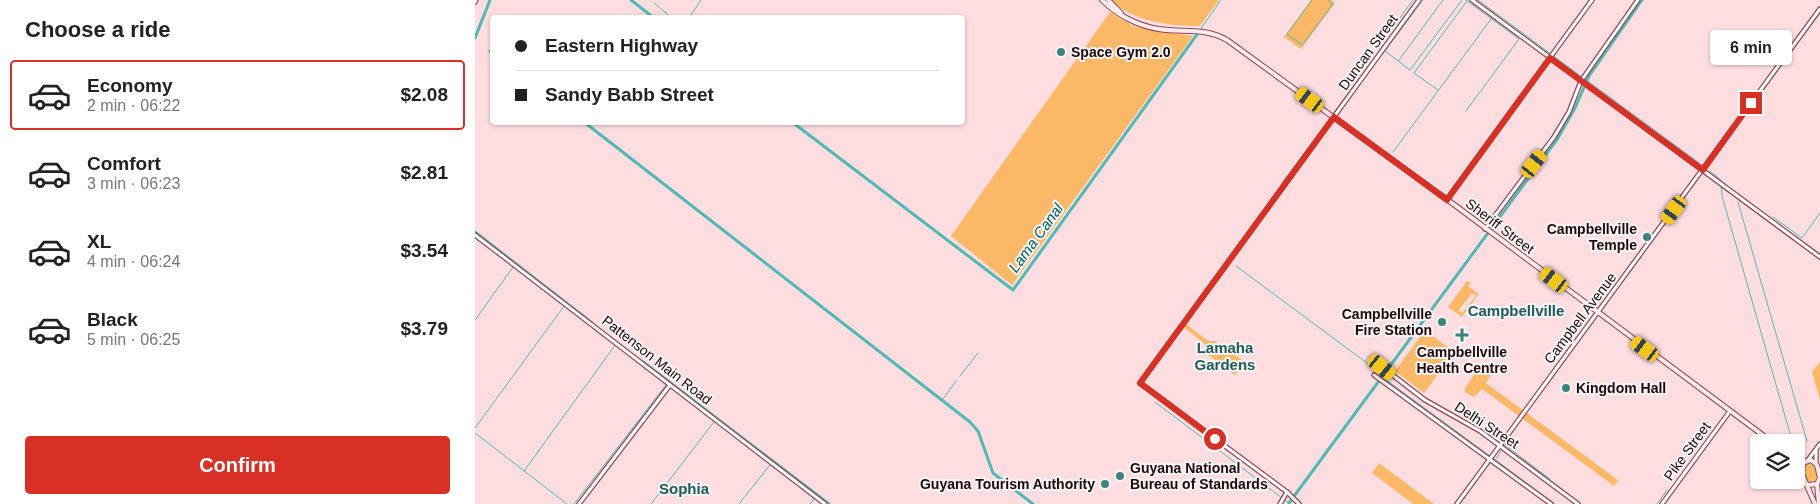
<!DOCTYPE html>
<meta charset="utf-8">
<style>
body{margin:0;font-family:Helvetica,sans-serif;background:#f2f2f2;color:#222;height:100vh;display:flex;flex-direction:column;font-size:19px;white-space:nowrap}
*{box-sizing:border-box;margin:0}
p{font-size:16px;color:#767676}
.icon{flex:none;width:28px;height:28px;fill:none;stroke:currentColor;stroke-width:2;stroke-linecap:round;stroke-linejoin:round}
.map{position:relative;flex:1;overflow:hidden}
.details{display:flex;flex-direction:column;background:#fff;width:475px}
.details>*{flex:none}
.guide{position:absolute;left:15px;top:15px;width:475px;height:110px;border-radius:5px;box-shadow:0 1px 4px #0004;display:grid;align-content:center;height:110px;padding:0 25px;background:#fff}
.tools{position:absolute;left:1275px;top:434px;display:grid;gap:10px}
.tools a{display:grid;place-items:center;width:55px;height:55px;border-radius:5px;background:#fff;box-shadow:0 1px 4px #0004;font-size:25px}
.end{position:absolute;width:22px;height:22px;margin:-11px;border:6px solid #d93025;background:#fff;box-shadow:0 0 0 2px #fff}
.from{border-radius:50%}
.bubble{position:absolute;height:35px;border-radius:5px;background:#fff;box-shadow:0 1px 4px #0004;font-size:16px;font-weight:800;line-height:35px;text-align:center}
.car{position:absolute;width:15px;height:30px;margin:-15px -8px;border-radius:6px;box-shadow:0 0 4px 1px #0007;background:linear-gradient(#f5c518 24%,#345 0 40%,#f5c518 0 76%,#345 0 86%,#f5c518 0)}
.guide b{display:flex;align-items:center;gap:18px;height:48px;font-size:19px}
.guide b+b{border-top:1px solid #e0e0e0}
.guide i{width:12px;height:12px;background:#222}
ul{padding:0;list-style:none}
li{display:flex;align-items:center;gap:15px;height:70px;margin:0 10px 8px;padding:0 15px;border:2px solid transparent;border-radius:5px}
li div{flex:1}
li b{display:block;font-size:19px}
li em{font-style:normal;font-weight:800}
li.active{border-color:#d93025}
li>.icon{width:45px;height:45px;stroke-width:1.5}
h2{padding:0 25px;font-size:22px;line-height:60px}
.primary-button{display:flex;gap:10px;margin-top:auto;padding:10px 25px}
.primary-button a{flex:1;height:58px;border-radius:5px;background:#d93025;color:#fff;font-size:20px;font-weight:800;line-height:58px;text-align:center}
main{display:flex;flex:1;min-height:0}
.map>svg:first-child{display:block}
.green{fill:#fbb968;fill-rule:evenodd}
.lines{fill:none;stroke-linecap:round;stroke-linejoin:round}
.stream{stroke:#4fbab4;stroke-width:1}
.canal{stroke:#4fbab4;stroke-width:3}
.tertiary-casing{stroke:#8d4854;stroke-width:5.5}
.secondary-casing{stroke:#8d4854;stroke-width:6}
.tertiary{stroke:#fff;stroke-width:3}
.secondary{stroke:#fbebed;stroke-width:4}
.route{stroke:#d93025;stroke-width:6}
.poi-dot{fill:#3c837f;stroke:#f4f4f4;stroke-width:2}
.labels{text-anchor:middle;stroke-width:4;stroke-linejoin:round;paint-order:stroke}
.poi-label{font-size:14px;font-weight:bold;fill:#21070c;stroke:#f4f4f4;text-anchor:start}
.street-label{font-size:14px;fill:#21070c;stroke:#f4f4f4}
.water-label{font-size:15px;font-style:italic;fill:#00625f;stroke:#f4f4f4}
.neighbourhood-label{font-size:15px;font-weight:bold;fill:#225c59;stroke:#f4f4f4}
</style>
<main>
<section class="details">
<h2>Choose a ride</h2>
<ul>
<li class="active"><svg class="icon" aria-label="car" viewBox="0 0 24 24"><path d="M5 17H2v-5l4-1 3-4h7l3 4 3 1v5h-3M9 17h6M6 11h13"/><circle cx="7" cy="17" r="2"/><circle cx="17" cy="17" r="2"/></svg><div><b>Economy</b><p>2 min · 06:22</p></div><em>$2.08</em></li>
<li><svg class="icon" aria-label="car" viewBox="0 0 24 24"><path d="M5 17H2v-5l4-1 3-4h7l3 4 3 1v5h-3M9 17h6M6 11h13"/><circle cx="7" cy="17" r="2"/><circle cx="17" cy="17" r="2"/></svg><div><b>Comfort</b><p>3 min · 06:23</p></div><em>$2.81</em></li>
<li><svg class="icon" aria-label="car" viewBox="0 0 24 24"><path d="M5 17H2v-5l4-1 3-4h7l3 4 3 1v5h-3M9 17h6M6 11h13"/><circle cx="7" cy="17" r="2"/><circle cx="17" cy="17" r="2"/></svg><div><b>XL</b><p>4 min · 06:24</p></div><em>$3.54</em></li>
<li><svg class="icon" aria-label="car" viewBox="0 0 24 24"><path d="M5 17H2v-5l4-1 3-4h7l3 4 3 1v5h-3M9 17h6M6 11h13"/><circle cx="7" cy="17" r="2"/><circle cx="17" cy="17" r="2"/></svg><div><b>Black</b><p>5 min · 06:25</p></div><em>$3.79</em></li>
</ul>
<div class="primary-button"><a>Confirm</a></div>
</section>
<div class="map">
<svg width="1345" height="504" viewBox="0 0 1345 504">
<rect width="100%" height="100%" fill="#fedde1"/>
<g class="green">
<path d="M636,0H744L725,26C694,26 659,22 636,0Z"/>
<path d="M836,0H856L860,3L826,49L809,37Z"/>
<path d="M635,12L658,26L718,36L537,285L476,236Z"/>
<path d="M992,281L996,283L993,286L1004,294L987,317L973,307ZM997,293L1001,296L987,313L984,310Z"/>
<path d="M710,323L733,341H740L770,362L760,375L731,353L730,344L707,326Z"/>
<path d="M950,330L979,352L949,393L920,371Z"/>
<path d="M1345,362V400L1337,372Z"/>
<path d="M1006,365H1010L1017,372L1011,383L1143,480L1139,486L1007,389L999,397L990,392V388Z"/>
<path d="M904,463L959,504H938L897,473Z"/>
<path d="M1331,463L1339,465L1342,477L1340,481L1334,482C1330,477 1327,468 1331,463Z"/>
</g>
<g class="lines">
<g class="stream">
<path d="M837,0L812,34L827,45L858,4L853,0"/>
<path d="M948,0L910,51L935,70L987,0"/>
<path d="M1003,0L1107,77"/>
<path d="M179,3L197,18"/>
<path d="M214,18L226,0"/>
<path d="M725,30L746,0"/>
<path d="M924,60L968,0"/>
<path d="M1110,79L1227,165"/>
<path d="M963,90L939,73L992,1"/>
<path d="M991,111L1044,39L991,0"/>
<path d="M858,114L923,26L921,23L938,0"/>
<path d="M918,152L1016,19"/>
<path d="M1235,171L1246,180L1247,196L1316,437"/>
<path d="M807,183L856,117"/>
<path d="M1263,202L1332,441"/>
<path d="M1298,217L1327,238L1345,213"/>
<path d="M761,266L896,366"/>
<path d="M0,320L41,263"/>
<path d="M485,376L503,353"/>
<path d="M907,377L1015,456"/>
<path d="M468,399L481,381"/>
<path d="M680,402L807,498"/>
<path d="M0,428L92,302"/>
<path d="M0,433L92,504"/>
<path d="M1018,458L1080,504"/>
<path d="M1021,459L1030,445L1075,479"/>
<path d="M49,471L141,344"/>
<path d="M810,500L815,504"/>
<path d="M99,504L194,381"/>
<path d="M176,504L242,418"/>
<path d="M264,504L298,461"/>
<path d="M335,504L342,495"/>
<path d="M1182,504L1192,490"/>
</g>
<g class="canal">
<path d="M156,0L179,18"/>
<path d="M0,38L15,0"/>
<path d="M15,51L18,52"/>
<path d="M109,122L495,422L503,431L518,473L558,504"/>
<path d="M317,122L538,290L723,33"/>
<path d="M0,232L117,323"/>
<path d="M168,362L354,504"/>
<path d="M814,503L1083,138L1100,108L1114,76L1167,0"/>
</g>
<g class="tertiary-casing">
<g id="tertiary">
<path d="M997,0L1345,257"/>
<path d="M0,2L1,0"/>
<path d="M972,199L1117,0"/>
<path d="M1010,229L1079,137L1094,112L1106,81L1163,0"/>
<path d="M0,235L350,504"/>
<path d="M907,367L950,400L1005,431L1103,504"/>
<path d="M899,375L1076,504"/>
<path d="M1333,460L1345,444"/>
<path d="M1341,463V450"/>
<path d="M104,504L195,385"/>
<path d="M805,504L812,492"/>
<path d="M824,504L812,492L665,383L944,0"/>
<path d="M982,504L1345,9"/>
<path d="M1187,504L1255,411"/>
</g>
</g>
<g class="secondary-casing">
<g id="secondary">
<path d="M627,0C642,15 663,26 684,29C708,33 729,27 752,40L981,206L1297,442"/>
<path d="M633,0L646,13"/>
<path d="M1321,457L1330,461"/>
<path d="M1321,462L1326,469"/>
<path d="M1342,484L1344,504"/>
<path d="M1333,485L1342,484L1345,478L1342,465L1336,460L1328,463L1327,474L1340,504"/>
</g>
</g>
<use href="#tertiary" class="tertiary"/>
<use href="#secondary" class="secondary"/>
</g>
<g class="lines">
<path class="route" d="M740,439L665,383L859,117L972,200L1075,58L1228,170L1276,103"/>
</g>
<g class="poi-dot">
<circle cx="586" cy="52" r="5"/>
<circle cx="1172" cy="237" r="5"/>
<circle cx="967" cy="322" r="5"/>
<path d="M984.5 327.5h5v5h5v5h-5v5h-5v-5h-5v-5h5z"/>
<circle cx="1091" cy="388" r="5"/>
<circle cx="645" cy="476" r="5"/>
<circle cx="630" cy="484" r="5"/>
</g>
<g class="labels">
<g class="poi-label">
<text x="596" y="57">Space Gym 2.0</text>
<text x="1162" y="234" text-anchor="end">Campbellville<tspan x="1162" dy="16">Temple</tspan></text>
<text x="957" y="319" text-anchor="end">Campbellville<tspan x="957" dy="16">Fire Station</tspan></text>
<text x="987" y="357" text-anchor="middle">Campbellville<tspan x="987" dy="16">Health Centre</tspan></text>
<text x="1101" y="393">Kingdom Hall</text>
<text x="655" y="473">Guyana National<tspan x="655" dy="16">Bureau of Standards</tspan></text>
<text x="620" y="489" text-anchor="end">Guyana Tourism Authority</text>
</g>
<g class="street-label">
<text transform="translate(893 52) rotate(-54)" y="5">Duncan Street</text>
<text transform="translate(1025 226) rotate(37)" y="5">Sheriff Street</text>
<text transform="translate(1105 318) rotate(-53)" y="5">Campbell Avenue</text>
<text transform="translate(182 360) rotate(38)" y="5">Pattenson Main Road</text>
<text transform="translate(1012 425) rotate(33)" y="5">Delhi Street</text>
<text transform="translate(1212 451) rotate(-54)" y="5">Pike Street</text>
</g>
<g class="water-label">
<text transform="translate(561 238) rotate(-54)" y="5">Lama Canal</text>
</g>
<g class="neighbourhood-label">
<text x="1041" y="316">Campbellville</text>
<text x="750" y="353">Lamaha<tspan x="750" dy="17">Gardens</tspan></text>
<text x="209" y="494">Sophia</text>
</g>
</g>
</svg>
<div class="tools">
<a><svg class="icon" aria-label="layers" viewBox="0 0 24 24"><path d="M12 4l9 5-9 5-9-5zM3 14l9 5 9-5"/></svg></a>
</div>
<i class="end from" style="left:740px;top:439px"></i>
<i class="end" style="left:1276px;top:103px"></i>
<div class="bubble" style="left:1235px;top:30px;width:82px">6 min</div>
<i class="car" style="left:835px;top:100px;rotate:306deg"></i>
<i class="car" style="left:1059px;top:164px;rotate:37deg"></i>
<i class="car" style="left:1199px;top:210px;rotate:216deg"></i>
<i class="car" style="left:1079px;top:280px;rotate:307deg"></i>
<i class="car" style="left:1170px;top:349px;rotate:306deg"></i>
<i class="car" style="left:907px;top:367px;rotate:129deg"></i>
<div class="guide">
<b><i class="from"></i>Eastern Highway</b>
<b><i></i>Sandy Babb Street</b>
</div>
</div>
</main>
